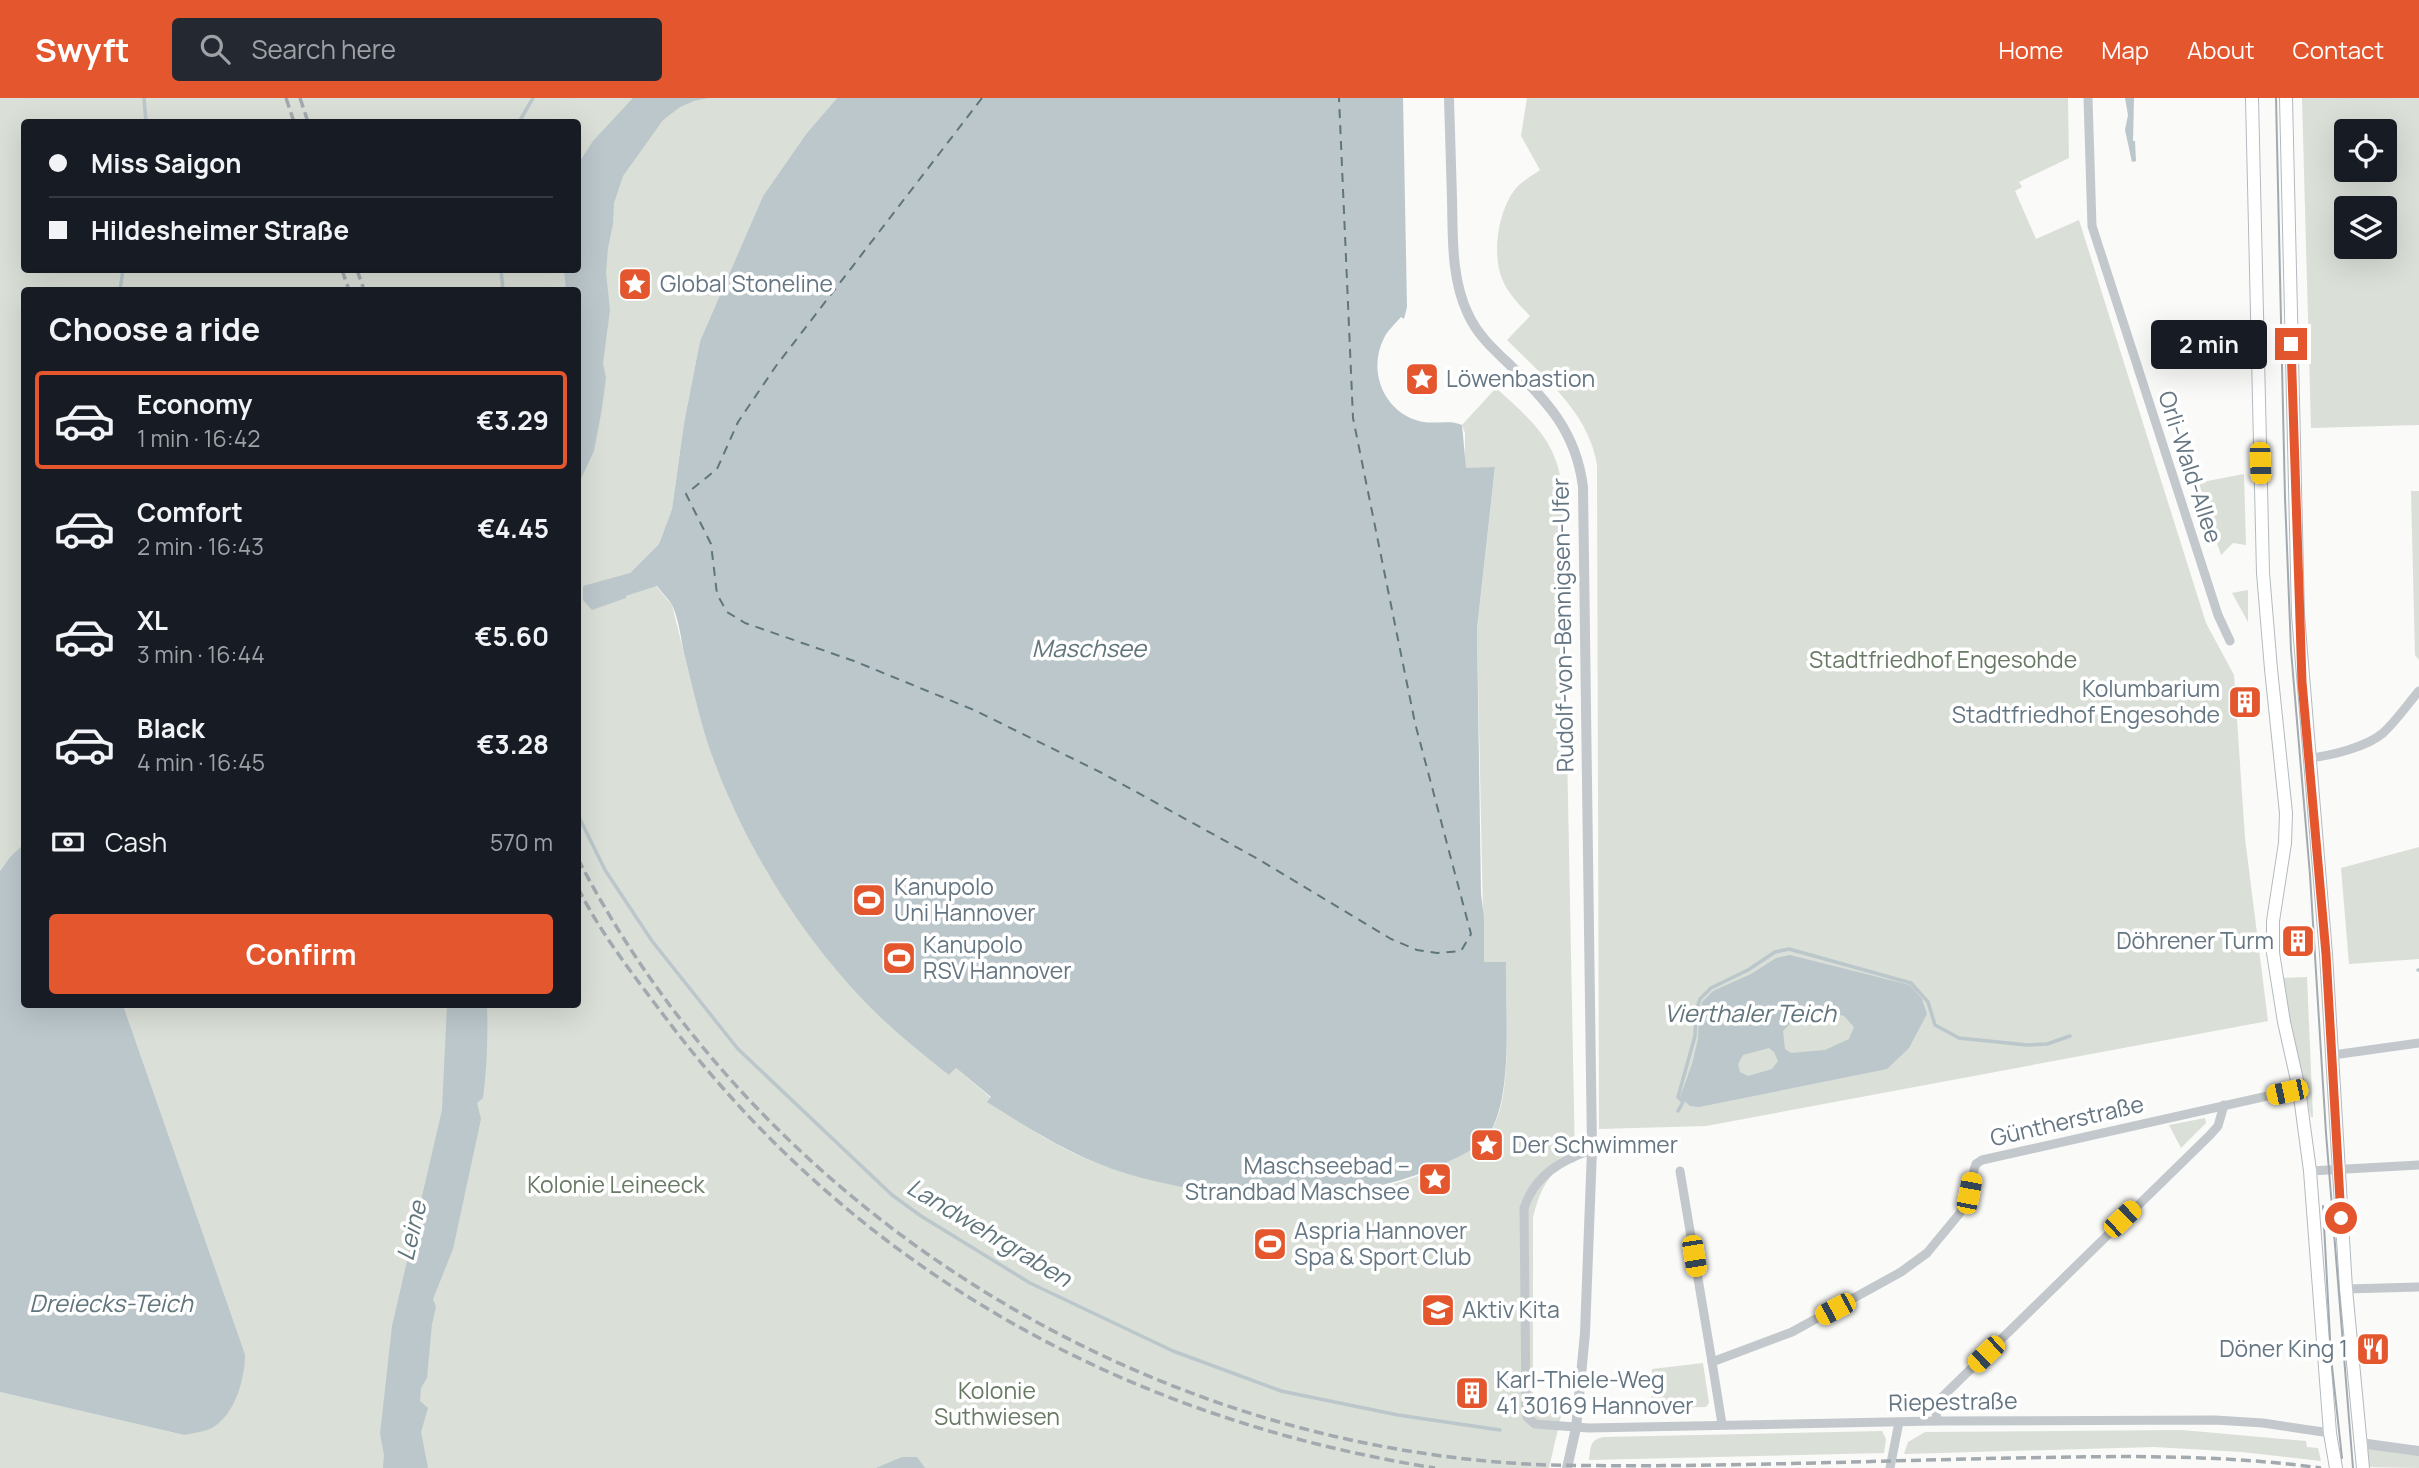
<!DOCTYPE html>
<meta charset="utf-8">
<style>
body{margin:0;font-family:Manrope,sans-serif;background:#242831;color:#f1f3f6;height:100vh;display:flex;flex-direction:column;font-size:26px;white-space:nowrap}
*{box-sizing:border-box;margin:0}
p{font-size:23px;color:#9ea1a6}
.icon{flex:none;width:38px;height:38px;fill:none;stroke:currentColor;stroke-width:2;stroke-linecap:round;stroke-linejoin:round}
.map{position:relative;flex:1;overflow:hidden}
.panel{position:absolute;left:21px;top:189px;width:560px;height:721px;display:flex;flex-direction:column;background:#171b24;border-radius:7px;box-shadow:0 7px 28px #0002}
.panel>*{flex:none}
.guide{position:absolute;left:21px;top:21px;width:560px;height:154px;border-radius:7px;box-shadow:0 7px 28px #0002;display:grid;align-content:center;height:154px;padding:0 28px;background:#171b24}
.fabs{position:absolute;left:2334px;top:21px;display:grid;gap:14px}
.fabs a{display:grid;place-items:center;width:63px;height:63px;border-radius:7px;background:#171b24;box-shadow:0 7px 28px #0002;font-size:35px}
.end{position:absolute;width:32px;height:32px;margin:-16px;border:9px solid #e4572e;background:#fff;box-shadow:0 0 0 4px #fff}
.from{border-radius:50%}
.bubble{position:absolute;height:49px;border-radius:7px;background:#171b24;box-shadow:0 7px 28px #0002;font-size:23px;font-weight:700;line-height:49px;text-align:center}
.car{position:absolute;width:21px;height:42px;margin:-21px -10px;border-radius:9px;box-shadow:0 0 5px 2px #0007;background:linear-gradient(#f5c518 24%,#345 0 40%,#f5c518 0 76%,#345 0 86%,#f5c518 0)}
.guide b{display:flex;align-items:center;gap:24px;height:66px;font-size:26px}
.guide b+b{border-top:2px solid #363941}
.guide i{width:18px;height:18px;background:#f1f3f6}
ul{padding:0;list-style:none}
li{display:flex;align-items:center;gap:21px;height:98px;margin:0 14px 10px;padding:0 14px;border:4px solid transparent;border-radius:7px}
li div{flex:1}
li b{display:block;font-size:26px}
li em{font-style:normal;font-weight:700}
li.on{border-color:#e4572e}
li>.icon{width:63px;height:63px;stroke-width:1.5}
h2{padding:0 28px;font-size:32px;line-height:84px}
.pay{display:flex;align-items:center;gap:18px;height:77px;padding:0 28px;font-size:26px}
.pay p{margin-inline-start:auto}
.cta{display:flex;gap:14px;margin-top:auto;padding:14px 28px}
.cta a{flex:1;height:80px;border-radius:7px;background:#e4572e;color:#fff;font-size:28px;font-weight:700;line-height:80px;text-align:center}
header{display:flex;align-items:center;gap:42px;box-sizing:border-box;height:98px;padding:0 35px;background:#e4572e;color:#fff}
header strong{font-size:33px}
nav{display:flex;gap:38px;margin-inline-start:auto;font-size:24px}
.search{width:490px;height:63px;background:#242831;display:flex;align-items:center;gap:18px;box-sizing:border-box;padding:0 24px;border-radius:7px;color:#9ea1a6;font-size:26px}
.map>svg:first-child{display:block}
.green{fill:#dadfd7;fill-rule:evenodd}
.water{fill:#bbc7cb;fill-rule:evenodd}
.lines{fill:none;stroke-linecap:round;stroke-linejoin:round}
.stream{stroke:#bbc7cb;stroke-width:3.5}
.ferry{stroke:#60757c;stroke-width:2;stroke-dasharray:9 7;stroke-linecap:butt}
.secondary-casing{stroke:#b3babf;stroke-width:14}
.minor{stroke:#c3c8cc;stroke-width:9}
.tertiary{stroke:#c3c8cc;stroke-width:10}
.secondary{stroke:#fff;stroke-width:12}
.tram{stroke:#a2aab0;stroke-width:2}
.rail{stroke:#a2aab0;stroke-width:3.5;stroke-dasharray:10 5;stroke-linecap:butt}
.route{stroke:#e4572e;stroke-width:9}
.labels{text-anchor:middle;stroke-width:7;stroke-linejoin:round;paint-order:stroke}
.poi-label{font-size:23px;fill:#657683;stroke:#fff;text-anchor:start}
.street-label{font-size:23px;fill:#657683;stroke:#fff}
.park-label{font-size:23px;fill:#687a64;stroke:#fff}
.water-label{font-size:24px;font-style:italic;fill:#60757c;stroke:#fff}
</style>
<header>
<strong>Swyft</strong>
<div class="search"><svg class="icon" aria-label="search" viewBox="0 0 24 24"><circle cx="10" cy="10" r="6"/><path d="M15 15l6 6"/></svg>Search here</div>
<nav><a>Home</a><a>Map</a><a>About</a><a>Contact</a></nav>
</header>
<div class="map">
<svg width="2419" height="1370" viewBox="0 0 2419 1370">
<rect width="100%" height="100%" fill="#fafaf8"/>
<g class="green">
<path d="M0,0H837L806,36L763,98L700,243L684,325L672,411L659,446L630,475L620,479L619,477L626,498L656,488L672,507L698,611L714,663L732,706L763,766L815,844L949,977L956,970L991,1000L988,1004C1021,1025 1053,1047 1089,1062C1180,1099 1325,1113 1418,1078C1428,1074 1437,1067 1446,1062C1456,1055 1484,1042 1491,1033C1514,998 1505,908 1506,865L1484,864L1477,531L1495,370H1465V335L1462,327L1496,290C1530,321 1557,342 1562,390L1575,1064C1549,1067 1538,1098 1533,1120V1303L1564,1305L1549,1370H0V1294L184,1337L245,1256L123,907L578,906V192H24V748L10,759L0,773ZM24,24H578V172H24Z"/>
<path d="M1527,0H2068L2069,60L2019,84L2022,89L2015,93L2036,141L2079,122L2206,525L2234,577L2245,740L2268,923L1706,1028L1599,1031L1597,367C1589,314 1542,278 1507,242L1530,218C1520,207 1509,197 1503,183C1491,158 1498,109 1518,88C1524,82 1533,77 1540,72L1521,38Z"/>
<path d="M2302,0H2419V327L2311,330ZM2347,33H2385V72H2347ZM2385,110V149H2347V110Z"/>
<path d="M2244,376L2246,447L2233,445L2221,457L2197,385Z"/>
<path d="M2411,393H2419V562L2415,557Z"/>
<path d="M2248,492V524L2232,495Z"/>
<path d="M2419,749V861L2349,866L2341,770Z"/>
<path d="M2307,879L2313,1019H2311L2279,880Z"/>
<path d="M2205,1020L2206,1025L2181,1050L2169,1027Z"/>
<path d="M1703,1265L1709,1305L1706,1309L1651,1310L1652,1271Z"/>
<path d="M2182,1332L2306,1343L2307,1349L2318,1350L2321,1363L2242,1354L2154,1349L1904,1356L1908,1344L1925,1334Z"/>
<path d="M1882,1333L1886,1341L1884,1355L1589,1362C1591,1349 1589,1342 1604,1339Z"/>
<path d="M2360,1345L2419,1352V1370L2363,1369Z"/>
</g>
<g class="water">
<path d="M633,0H708L694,3L680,9L663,22L623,78L614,105L613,126L608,150L606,175L610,212L603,265L606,280L602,310L594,353L578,387V192H566L564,172H578V66L593,43Z"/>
<path d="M837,0H1403L1407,209L1404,221L1401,219C1395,226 1388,232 1384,240C1367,273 1384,314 1419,323C1433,327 1450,321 1462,327L1466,370L1495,369L1477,531L1481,796L1484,820V864H1506C1505,910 1514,998 1489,1036C1479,1050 1460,1058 1445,1065C1352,1110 1226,1105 1128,1076C1077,1061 1033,1033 987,1004L991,999L956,970L949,977C920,954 891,931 865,904C800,836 747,751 714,663C701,628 693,591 684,555C681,541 679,523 673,509C670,502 662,495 657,488L626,498V500L592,512L583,502V488L630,475L659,446L672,411L684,325L700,243L763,98L806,36Z"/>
<path d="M2125,0H2134L2133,43H2135L2136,63L2132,64L2125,32L2128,17Z"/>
<path d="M22,748H24V906L123,907L245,1256C245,1281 235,1317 212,1330C204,1334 192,1335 184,1337L0,1294V773L10,759Z"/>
<path d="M1790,857L1910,887L1922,901L1927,916L1909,950L1887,971L1699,1009L1690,1008L1680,999L1692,966L1698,941L1699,915L1702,904L1713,893L1751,876L1776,860ZM1827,914L1844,918L1854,929L1849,941L1825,952L1791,955L1785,951L1783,933L1794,921ZM1769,950L1774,954L1778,963L1772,971L1748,978L1740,974L1738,966L1743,957Z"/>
<path d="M447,907H487C488,938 487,969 483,1000L477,1005L481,1021L453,1151L433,1201L436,1209L432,1226L427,1280L421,1290L420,1303L428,1310L421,1334L428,1370H383L384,1357L380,1336L392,1228L442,1012Z"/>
<path d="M902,1359H917L925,1370H876Z"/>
</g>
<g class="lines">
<g class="stream">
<path d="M144,0L146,24"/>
<path d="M519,24L533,0"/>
<path d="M501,172L503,192"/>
<path d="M120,192L123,172"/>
<path d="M578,717L605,772L652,843L738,951L892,1097L921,1118L1030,1185L1173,1253L1281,1293L1398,1317L1500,1332"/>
<path d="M2418,872H2419"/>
<path d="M1678,1013L1683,1004L1678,999L1695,938L1696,913L1700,901L1711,890L1748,872L1775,854L1789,851L1911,885L1928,904L1935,927L1959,940L2027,947L2047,946L2070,938"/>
</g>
<path class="ferry" d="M982,0L776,268L738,324L717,371L686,396L711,446L717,496L727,514L745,525L854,563L974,612L1102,675L1258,761L1391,841L1417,852L1437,855L1461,853L1471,836L1415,625L1353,320L1339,0"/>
<g class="secondary-casing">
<g id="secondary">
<path d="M2252,0L2263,475L2271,571L2286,715L2285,745L2273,823V855L2284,924L2299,991L2310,1073L2330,1335L2336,1370"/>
<path d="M2286,0L2298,517L2326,856L2346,1191L2363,1370"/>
</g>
</g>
<g class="minor">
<path d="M2088,0L2092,128L2218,517L2230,543"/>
<path d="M2309,660C2330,658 2367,649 2383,635C2396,623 2407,607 2419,593"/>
<path d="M2333,957L2419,945"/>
<path d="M1592,1052C1561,1062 1535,1077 1524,1110L1526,1309L1527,1319L1535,1326L1589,1330L1936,1323L2215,1322L2263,1325L2330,1335"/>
<path d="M1680,1073L1712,1264"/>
<path d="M2310,1073L2419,1067"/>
<path d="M2346,1191L2419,1189"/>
<path d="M1936,1323L1937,1304L2210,1037L2218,1028L2224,1007"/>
<path d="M1722,1326L1712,1264L1792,1234L1901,1174L1927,1155L1960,1115L1969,1095L1974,1072L1976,1066L1982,1062L2299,991"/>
<path d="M1890,1370L1899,1324"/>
</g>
<g class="tertiary">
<path d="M1449,0C1450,34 1451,67 1452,101C1453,140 1451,180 1468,216C1477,236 1493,251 1508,265C1547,303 1576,333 1583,389L1592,1052L1585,1235L1576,1330L1567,1370"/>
<path d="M2360,1345L2419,1353"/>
</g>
<use href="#secondary" class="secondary"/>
<g class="tram">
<path d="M2276,0L2285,400L2291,552L2310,777L2326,1035L2353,1370"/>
<path d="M2323,1108L2331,1259L2342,1360"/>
</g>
<g class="rail">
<path d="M286,0L294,24"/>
<path d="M300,0L308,24"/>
<path d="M342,172L349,192"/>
<path d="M357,172L364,192"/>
<path d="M578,761C763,1118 1149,1353 1549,1367C1704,1370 1859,1363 2014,1360C2117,1358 2219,1356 2321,1370"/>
<path d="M578,790C601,836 634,878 665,919C855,1172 1125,1321 1435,1370"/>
</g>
</g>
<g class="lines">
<path class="route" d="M2291,246L2302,584L2326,856L2341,1120"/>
</g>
<defs>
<g id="sight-square" transform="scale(1.75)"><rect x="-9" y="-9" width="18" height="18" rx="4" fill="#e4572e" stroke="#fff"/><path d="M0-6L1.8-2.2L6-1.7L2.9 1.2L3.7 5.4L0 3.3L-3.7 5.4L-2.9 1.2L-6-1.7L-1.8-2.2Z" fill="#fff"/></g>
<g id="building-square" transform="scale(1.75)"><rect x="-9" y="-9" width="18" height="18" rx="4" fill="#e4572e" stroke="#fff"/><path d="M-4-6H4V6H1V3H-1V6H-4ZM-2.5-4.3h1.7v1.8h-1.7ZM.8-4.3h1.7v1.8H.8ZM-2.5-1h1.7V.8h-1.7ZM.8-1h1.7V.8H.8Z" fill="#fff"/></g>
<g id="stadium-square" transform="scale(1.75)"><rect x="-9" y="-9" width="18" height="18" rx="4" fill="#e4572e" stroke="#fff"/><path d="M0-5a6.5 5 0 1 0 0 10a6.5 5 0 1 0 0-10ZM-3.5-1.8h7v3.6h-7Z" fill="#fff"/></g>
<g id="school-square" transform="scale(1.75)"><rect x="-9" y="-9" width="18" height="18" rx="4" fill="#e4572e" stroke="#fff"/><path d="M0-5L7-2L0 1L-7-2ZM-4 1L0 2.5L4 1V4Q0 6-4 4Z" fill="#fff"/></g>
<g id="restaurant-square" transform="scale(1.75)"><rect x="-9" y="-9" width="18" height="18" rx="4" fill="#e4572e" stroke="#fff"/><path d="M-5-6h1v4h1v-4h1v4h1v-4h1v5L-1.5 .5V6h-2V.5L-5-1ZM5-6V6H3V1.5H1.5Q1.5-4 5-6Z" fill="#fff"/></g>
</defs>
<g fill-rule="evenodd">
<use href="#sight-square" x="635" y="186"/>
<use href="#sight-square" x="1422" y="281"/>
<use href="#building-square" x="2245" y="604"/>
<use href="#stadium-square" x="869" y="802"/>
<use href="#building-square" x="2298" y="843"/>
<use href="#stadium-square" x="899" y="860"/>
<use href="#sight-square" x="1487" y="1047"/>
<use href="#sight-square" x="1435" y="1081"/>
<use href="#stadium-square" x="1270" y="1146"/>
<use href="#school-square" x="1438" y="1212"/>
<use href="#restaurant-square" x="2373" y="1251"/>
<use href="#building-square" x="1472" y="1295"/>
</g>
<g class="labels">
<g class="poi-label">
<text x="660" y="194">Global Stoneline</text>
<text x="1446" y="289">Löwenbastion</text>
<text x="2220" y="599" text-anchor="end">Kolumbarium<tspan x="2220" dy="26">Stadtfriedhof Engesohde</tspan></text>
<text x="894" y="797">Kanupolo<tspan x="894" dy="26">Uni Hannover</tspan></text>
<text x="2274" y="851" text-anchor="end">Döhrener Turm</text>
<text x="923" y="855">Kanupolo<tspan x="923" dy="26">RSV Hannover</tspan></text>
<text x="1512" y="1055">Der Schwimmer</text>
<text x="1410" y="1076" text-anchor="end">Maschseebad –<tspan x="1410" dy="26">Strandbad Maschsee</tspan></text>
<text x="1294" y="1141">Aspria Hannover<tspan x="1294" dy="26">Spa &amp; Sport Club</tspan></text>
<text x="1462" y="1220">Aktiv Kita</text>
<text x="2348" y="1259" text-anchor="end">Döner King 1</text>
<text x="1496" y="1290">Karl-Thiele-Weg<tspan x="1496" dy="26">41 30169 Hannover</tspan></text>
</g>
<g class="street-label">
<text transform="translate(2190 369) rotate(72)" y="8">Orli-Wald-Allee</text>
<text transform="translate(1563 527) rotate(-91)" y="8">Rudolf-von-Bennigsen-Ufer</text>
<text transform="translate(2067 1023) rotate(-13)" y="8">Güntherstraße</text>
<text transform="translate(1953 1304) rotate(-1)" y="8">Riepestraße</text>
</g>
<g class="park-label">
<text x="1943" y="570">Stadtfriedhof Engesohde</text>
<text x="616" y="1095">Kolonie Leineeck</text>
<text x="997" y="1301">Kolonie<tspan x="997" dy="26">Suthwiesen</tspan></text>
</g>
<g class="water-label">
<text x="1089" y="559">Maschsee</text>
<text x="1750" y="924">Vierthaler Teich</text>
<text transform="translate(412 1133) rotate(-77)" y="8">Leine</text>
<text transform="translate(989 1135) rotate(31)" y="8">Landwehrgraben</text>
<text x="111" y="1214">Dreiecks-Teich</text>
</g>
</g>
</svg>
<div class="fabs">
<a><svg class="icon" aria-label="locate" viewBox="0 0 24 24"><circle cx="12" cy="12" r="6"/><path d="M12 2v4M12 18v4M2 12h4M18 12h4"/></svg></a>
<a><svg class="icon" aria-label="layers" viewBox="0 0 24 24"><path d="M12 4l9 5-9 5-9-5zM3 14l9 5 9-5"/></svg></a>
</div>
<i class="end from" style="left:2341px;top:1120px"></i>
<i class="end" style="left:2291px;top:246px"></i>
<div class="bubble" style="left:2151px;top:222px;width:116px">2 min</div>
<i class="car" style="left:2260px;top:365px;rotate:178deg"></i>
<i class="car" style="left:2287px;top:994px;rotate:258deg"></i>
<i class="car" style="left:1969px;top:1095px;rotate:11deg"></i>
<i class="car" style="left:2122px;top:1121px;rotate:46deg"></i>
<i class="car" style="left:1694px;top:1158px;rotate:171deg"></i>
<i class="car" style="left:1835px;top:1211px;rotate:242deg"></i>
<i class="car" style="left:1986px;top:1256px;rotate:226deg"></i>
<div class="guide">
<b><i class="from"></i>Miss Saigon</b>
<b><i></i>Hildesheimer Straße</b>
</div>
<section class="panel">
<h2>Choose a ride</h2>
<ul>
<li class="on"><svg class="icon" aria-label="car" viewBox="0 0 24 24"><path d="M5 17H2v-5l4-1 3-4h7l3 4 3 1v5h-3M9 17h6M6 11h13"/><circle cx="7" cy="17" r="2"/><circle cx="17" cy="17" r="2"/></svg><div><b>Economy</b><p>1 min · 16:42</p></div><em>€3.29</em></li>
<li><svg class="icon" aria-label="car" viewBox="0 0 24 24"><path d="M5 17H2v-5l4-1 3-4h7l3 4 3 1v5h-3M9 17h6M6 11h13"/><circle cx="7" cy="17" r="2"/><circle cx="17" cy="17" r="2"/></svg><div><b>Comfort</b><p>2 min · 16:43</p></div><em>€4.45</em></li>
<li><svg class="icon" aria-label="car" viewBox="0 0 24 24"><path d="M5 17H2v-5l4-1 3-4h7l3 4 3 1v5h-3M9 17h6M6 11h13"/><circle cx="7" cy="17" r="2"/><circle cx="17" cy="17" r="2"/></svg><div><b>XL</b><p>3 min · 16:44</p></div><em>€5.60</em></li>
<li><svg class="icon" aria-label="car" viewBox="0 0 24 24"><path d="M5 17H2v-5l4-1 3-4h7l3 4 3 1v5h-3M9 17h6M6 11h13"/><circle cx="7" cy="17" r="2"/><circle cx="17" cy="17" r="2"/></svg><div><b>Black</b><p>4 min · 16:45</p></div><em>€3.28</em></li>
</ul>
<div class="pay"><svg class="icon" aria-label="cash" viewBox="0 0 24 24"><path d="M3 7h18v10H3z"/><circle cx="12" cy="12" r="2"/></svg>Cash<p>570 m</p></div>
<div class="cta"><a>Confirm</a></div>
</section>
</div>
